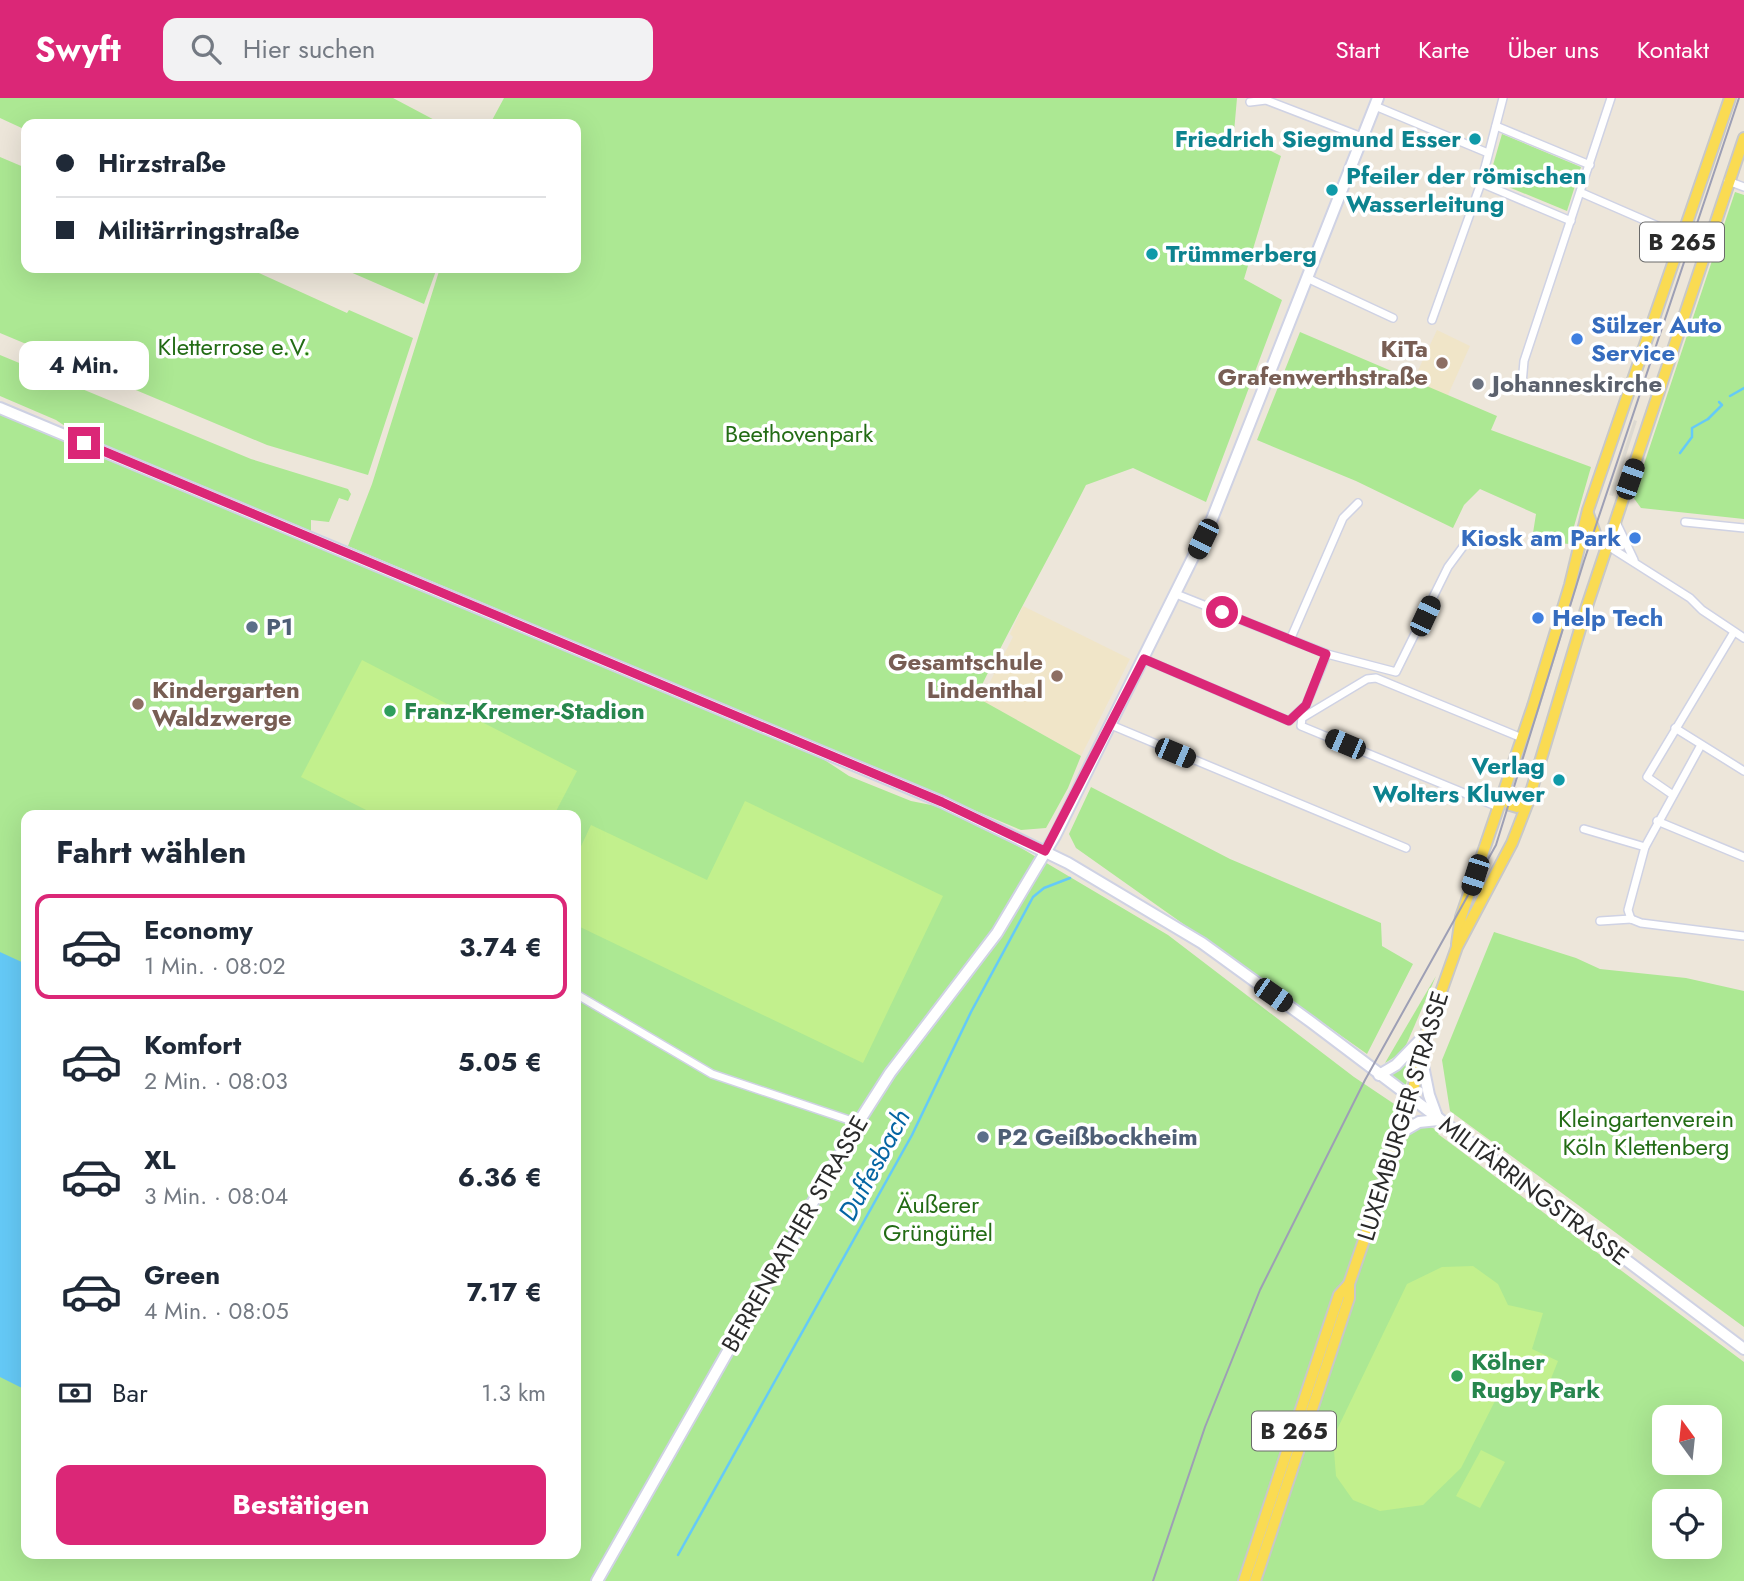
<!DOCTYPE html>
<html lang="de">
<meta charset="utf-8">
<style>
body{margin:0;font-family:Jost,sans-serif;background:#f2f2f3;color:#1f2937;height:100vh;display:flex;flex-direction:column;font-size:26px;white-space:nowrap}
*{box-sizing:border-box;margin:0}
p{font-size:23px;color:#747a83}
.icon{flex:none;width:38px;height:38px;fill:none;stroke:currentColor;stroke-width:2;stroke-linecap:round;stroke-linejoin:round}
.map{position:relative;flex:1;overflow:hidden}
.sheet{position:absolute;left:21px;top:712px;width:560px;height:749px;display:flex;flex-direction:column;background:#fff;border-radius:14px;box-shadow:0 7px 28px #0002}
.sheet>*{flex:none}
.guide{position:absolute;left:21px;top:21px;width:560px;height:154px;border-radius:14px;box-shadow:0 7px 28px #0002;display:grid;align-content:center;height:154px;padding:0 35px;background:#fff}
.needle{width:46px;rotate:345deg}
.buttons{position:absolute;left:1652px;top:1307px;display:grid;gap:14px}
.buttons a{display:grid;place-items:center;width:70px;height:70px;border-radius:14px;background:#fff;box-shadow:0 7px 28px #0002;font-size:35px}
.end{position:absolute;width:32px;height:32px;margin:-16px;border:9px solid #db2777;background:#fff;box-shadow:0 0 0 4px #fff}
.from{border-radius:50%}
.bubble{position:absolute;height:49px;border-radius:14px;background:#fff;box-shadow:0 7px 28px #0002;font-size:23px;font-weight:700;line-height:49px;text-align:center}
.car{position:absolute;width:21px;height:42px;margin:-21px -10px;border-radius:9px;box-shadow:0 0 5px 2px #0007;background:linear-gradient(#222 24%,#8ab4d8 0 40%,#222 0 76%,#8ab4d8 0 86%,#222 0)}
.guide b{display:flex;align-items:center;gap:24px;height:66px;font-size:26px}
.guide b+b{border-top:2px solid #e0e1e3}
.guide i{width:18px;height:18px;background:#1f2937}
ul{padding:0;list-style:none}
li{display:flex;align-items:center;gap:21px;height:105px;margin:0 14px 10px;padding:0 21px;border:4px solid transparent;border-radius:14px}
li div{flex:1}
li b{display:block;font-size:26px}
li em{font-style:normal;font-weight:700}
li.active{border-color:#db2777}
li>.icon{width:63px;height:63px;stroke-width:1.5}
h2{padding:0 35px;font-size:32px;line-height:84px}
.pay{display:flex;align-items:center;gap:18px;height:77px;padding:0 35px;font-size:26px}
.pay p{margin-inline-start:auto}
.cta{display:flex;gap:14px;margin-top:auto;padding:14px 35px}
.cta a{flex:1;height:80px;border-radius:14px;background:#db2777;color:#fff;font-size:28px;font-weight:700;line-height:80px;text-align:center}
header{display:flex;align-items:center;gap:42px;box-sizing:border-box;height:98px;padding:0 35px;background:#db2777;color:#fff}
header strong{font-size:33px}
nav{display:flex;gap:38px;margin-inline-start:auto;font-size:24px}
.search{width:490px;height:63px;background:#f2f2f3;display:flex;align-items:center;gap:18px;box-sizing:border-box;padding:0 24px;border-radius:14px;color:#747a83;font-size:26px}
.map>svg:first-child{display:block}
.education{fill:#f0e5c8}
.green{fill:#ace893;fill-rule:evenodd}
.pitch{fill:#c2f08d}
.plaza{fill:#ddd9d1}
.water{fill:#65caf7}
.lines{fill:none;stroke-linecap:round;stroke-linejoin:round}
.stream{stroke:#65caf7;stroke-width:2.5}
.street-casing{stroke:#cfd2e4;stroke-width:10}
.secondary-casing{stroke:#cfd2e4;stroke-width:14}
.primary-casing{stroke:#c8c8c8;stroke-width:14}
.street{stroke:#fff;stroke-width:7}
.secondary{stroke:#fff;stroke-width:10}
.primary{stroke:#fadb52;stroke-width:10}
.tram{stroke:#9d9fb5;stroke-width:2}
.route{stroke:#db2777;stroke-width:9}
.culture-dot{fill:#0f9aa8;stroke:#fff;stroke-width:2.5}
.shop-dot{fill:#3f7fe0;stroke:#fff;stroke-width:2.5}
.education-dot{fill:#8d6e63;stroke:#fff;stroke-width:2.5}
.worship-dot{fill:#6b7280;stroke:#fff;stroke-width:2.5}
.service-dot{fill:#5c6f8a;stroke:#fff;stroke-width:2.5}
.leisure-dot{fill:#2e9e5b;stroke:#fff;stroke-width:2.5}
.labels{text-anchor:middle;stroke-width:7;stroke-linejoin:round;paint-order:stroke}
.shield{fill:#fff;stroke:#6a6a6a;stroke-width:2}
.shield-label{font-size:23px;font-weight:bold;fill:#2a2a2a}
.culture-label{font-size:24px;font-weight:bold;fill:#0d838f;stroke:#fff;text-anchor:end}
.shop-label{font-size:24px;font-weight:bold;fill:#366cbe;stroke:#fff;text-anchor:start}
.park-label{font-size:24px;fill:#236c15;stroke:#fff}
.education-label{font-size:24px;font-weight:bold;fill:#785e54;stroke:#fff;text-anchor:end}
.worship-label{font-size:24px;font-weight:bold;fill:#5b616d;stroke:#fff;text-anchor:start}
.service-label{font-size:24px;font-weight:bold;fill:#4e5e75;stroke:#fff;text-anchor:start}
.leisure-label{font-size:24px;font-weight:bold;fill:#27864d;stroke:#fff;text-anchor:start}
.street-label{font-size:24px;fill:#2a2a2a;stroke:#fff}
.water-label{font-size:26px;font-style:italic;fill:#0465a3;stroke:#fff}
</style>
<header>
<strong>Swyft</strong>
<div class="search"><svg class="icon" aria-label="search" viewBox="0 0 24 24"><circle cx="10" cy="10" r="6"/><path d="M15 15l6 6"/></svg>Hier suchen</div>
<nav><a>Start</a><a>Karte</a><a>Über uns</a><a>Kontakt</a></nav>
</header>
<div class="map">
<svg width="1744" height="1483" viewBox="0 0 1744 1483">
<rect width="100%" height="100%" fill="#ede6da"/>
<g class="education">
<path d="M1437,232L1470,248L1447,299L1413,283Z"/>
<path d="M1023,508L1130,561L1081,658L981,602L996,572L993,570L997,561L1001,562L1013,539L1010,536Z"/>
</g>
<g class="green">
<path d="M0,0H393L442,26H26V32L0,20Z"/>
<path d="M504,0H1237L1234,34L1281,58L1244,181L1282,202L1206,404L1133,370L1086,387C1050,458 1011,527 976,599L1081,658L1068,690L1046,730L1021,732L348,448L372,386L440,170H576V26H490Z"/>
<path d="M1502,36L1581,69L1567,113L1489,81Z"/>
<path d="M0,59L26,70V170H248L347,215L349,212L413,240L368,377L267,347L0,235Z"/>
<path d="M1735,94L1744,97V421L1641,410L1633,399Z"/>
<path d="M341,170H437L424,206Z"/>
<path d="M1300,234L1497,318L1491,332L1591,369L1569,446L1539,443L1533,435L1536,416L1480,391L1464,407L1453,430L1356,383L1257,342Z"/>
<path d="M0,257L251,361L348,391L351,396L348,403L339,400L329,424L311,422V433L74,334L56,322L0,298Z"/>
<path d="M0,315L820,659L849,678L911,703L936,708L1016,747L1168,837L1354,979L1427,1028L1441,1033L1438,1036L1744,1264V1483H0ZM26,718H576V1456H26ZM1664,1320H1710V1365H1664ZM1664,1404H1710V1449H1664Z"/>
<path d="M1091,689L1230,761L1381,825L1382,848L1413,866L1367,956L1076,750L1069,736Z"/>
<path d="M1494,834L1576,860L1600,871L1686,880L1744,893V1229L1450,1013L1442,962Z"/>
<path d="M1436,878L1407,945L1401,955L1385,965Z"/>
<path d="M1412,954L1406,987H1404L1391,977Z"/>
</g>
<g class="pitch">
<path d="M362,562L577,673L554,717H376L301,679Z"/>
<path d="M745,703L943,798L863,965L576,827V759L591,727L707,782Z"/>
<path d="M1473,1168L1498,1186L1508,1207L1543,1215L1532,1251L1558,1263L1546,1293L1496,1301L1461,1370L1423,1407L1380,1413L1353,1402L1336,1378L1333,1340L1407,1186L1442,1169Z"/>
<path d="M1481,1352L1505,1364L1480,1410L1456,1398Z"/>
</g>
<path class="plaza" d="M1634,322L1637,323L1613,398L1609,397Z"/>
<path class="water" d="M0,854L26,866V1292L0,1279Z"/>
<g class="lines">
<g class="stream">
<path d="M1730,298L1744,290"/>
<path d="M1708,321L1722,307L1719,304"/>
<path d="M1680,355L1692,339V330L1708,321"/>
<path d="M678,1457L912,1037L971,914L1033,799L1044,790L1070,780"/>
</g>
<g class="street-casing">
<g id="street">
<path d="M1250,4L1266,2L1362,39"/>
<path d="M1375,8L1488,55"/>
<path d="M1496,28L1590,67"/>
<path d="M1728,83L1744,89"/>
<path d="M1481,85L1571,123"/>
<path d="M1582,95L1683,139"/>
<path d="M1309,181L1393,220"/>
<path d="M1432,222L1481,85L1503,0"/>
<path d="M1522,286L1524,263L1611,0"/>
<path d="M1616,424L1634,462"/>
<path d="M1685,424L1744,430"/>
<path d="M1608,448L1690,500L1702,512L1744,540"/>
<path d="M1176,496L1327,556L1396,574L1448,469L1465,446"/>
<path d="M1290,542L1343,420L1358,405"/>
<path d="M1144,561L1289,623L1306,607L1327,556"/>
<path d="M1111,627L1406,750"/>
<path d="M1675,630L1744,673"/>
<path d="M1673,697L1647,679L1734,534"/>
<path d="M1498,709L1301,628L1302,620L1367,581L1376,580L1522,640"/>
<path d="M1657,723L1744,759"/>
<path d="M1584,731L1645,749"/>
<path d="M1631,821L1628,812L1645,749L1701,647"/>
<path d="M1631,821L1641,825L1744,838"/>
<path d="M1600,823L1631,821"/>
<path d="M576,896L712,976L858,1025"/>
</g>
</g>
<g class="secondary-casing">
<g id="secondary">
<path d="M0,310L942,704L1068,765L1202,845L1311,924L1744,1251"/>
<path d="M1421,958L1429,997L1437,1019"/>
<path d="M1379,977L1396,967L1426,936"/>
<path d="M1400,1035L1419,1024L1438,1022"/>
<path d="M597,1483L858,1025L890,975L997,835L1055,738L1212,421L1378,0"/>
</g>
</g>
<g class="primary-casing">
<g id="primary">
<path d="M1588,416L1596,438L1608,448"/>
<path d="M1507,691L1510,707L1517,709L1528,704"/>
<path d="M1457,846L1461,819L1533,608L1570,487L1588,412L1730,0"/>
<path d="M1244,1483L1339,1197L1349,1186"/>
<path d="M1255,1483L1349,1200V1186L1408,1013L1426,936L1457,849L1512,745L1528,704L1587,508L1744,40"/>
</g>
</g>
<use href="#street" class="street"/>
<use href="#secondary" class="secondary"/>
<use href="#primary" class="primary"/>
<path class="tram" d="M1153,1483L1205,1329L1260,1192L1365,982L1496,747L1584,463L1739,0"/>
</g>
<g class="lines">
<path class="route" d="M84,345L942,704L1045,753L1144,561L1289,623L1306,607L1326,556L1222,514"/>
</g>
<g class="culture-dot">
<circle cx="1475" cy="41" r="7"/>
<circle cx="1332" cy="92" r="7"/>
<circle cx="1152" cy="156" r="7"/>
<circle cx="1559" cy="682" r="7"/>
</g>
<g class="shop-dot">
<circle cx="1577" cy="241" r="7"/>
<circle cx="1635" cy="440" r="7"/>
<circle cx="1538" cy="520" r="7"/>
</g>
<g class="education-dot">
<circle cx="1442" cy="265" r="7"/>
<circle cx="1057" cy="578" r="7"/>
<circle cx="138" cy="606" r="7"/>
</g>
<circle class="worship-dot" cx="1478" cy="286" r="7"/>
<g class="service-dot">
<circle cx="252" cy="529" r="7"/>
<circle cx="983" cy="1039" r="7"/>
</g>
<g class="leisure-dot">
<circle cx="390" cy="613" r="7"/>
<circle cx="1457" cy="1278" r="7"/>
</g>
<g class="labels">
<g class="shield">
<rect x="1640" y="124.5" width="84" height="39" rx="5"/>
<rect x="1252" y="1313.5" width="84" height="39" rx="5"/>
</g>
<g class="shield-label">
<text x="1682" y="152">B 265</text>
<text x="1294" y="1341">B 265</text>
</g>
<g class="culture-label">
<text x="1461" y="49">Friedrich Siegmund Esser</text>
<text x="1346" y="86" text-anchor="start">Pfeiler der römischen<tspan x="1346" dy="28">Wasserleitung</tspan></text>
<text x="1166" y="164" text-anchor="start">Trümmerberg</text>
<text x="1545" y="676">Verlag<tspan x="1545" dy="28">Wolters Kluwer</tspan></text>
</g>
<g class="shop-label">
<text x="1591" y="235">Sülzer Auto<tspan x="1591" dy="28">Service</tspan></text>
<text x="1621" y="448" text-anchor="end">Kiosk am Park</text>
<text x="1552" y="528">Help Tech</text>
</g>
<g class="park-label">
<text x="234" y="257">Kletterrose e.V.</text>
<text x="799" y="344">Beethovenpark</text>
<text x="1646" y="1029">Kleingartenverein<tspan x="1646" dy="28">Köln Klettenberg</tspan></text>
<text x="938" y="1115">Äußerer<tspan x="938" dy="28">Grüngürtel</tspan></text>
</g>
<g class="education-label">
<text x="1428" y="259">KiTa<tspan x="1428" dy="28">Grafenwerthstraße</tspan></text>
<text x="1043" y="572">Gesamtschule<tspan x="1043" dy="28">Lindenthal</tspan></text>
<text x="152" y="600" text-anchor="start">Kindergarten<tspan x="152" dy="28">Waldzwerge</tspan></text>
</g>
<g class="worship-label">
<text x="1492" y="294">Johanneskirche</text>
</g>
<g class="service-label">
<text x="266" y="537">P1</text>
<text x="997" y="1047">P2 Geißbockheim</text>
</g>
<g class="leisure-label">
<text x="404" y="621">Franz-Kremer-Stadion</text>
<text x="1471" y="1272">Kölner<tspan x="1471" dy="28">Rugby Park</tspan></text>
</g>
<g class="street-label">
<text transform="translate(1403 1018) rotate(-73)" y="8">LUXEMBURGER STRASSE</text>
<text transform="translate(1534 1093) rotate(37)" y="8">MILITÄRRINGSTRASSE</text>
<text transform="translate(795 1136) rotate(-60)" y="8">BERRENRATHER STRASSE</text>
</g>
<g class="water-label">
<text transform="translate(874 1067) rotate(-62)" y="9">Duffesbach</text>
</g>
</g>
</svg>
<div class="buttons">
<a><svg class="needle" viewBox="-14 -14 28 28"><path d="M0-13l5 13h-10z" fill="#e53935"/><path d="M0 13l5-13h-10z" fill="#747a83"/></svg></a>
<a><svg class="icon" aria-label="locate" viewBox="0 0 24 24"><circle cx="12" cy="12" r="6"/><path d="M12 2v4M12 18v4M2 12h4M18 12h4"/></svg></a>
</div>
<i class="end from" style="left:1222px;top:514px"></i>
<i class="end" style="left:84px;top:345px"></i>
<div class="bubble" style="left:19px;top:243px;width:130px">4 Min.</div>
<i class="car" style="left:1630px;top:381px;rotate:19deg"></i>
<i class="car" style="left:1203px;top:441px;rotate:206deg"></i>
<i class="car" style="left:1425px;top:518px;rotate:25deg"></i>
<i class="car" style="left:1345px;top:646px;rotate:293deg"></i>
<i class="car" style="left:1175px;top:655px;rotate:113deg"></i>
<i class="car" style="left:1475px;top:777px;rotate:198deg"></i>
<i class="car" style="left:1273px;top:897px;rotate:125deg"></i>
<div class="guide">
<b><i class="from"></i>Hirzstraße</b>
<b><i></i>Militärringstraße</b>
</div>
<section class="sheet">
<h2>Fahrt wählen</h2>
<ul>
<li class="active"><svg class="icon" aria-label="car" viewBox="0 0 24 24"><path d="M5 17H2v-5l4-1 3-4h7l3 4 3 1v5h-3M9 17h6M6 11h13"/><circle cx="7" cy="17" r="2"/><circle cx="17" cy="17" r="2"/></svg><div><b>Economy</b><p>1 Min. · 08:02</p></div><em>3.74 €</em></li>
<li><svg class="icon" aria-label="car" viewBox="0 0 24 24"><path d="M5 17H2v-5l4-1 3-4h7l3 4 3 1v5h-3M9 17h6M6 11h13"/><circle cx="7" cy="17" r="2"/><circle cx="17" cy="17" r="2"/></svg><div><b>Komfort</b><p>2 Min. · 08:03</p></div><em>5.05 €</em></li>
<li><svg class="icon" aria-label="car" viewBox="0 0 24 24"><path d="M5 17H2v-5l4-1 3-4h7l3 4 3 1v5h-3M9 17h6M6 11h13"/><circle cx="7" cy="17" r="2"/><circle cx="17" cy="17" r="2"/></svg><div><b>XL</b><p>3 Min. · 08:04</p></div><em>6.36 €</em></li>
<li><svg class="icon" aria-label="car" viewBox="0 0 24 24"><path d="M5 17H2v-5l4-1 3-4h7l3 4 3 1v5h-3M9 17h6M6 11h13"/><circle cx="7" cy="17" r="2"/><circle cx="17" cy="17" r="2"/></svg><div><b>Green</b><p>4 Min. · 08:05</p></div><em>7.17 €</em></li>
</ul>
<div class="pay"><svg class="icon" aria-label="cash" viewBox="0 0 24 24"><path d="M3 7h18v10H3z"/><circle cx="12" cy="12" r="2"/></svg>Bar<p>1.3 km</p></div>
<div class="cta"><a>Bestätigen</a></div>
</section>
</div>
